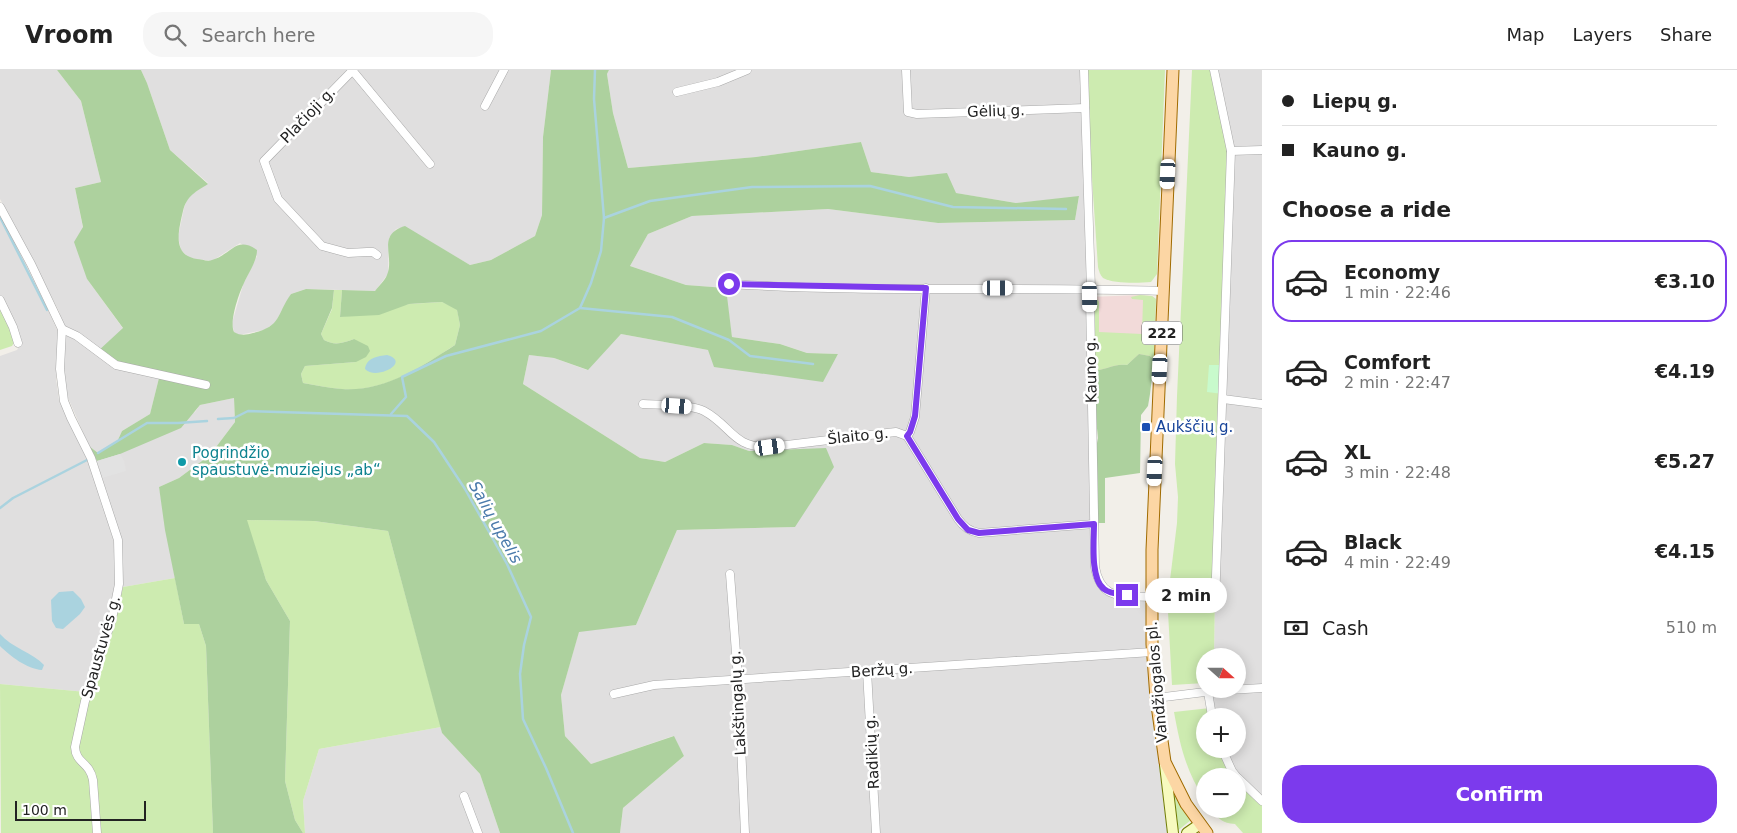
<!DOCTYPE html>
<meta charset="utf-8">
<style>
body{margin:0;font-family:"DejaVu Sans",sans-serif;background:#f6f6f6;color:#222;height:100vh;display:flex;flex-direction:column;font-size:19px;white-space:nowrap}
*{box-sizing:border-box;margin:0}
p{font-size:16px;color:#767676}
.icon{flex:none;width:28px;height:28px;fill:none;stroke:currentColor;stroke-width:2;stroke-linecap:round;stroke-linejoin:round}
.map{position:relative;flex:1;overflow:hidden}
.side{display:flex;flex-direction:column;background:#fff;width:475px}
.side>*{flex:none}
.top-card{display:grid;align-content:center;height:110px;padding:0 20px;background:#fff}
.needle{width:32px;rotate:111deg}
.fabs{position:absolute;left:1196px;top:578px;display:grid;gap:10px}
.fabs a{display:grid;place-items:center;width:50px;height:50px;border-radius:50%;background:#fff;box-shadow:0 2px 12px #0003;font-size:25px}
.scale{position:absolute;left:15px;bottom:12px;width:131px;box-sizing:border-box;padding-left:5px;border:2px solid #222;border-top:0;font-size:14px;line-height:18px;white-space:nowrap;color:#222;-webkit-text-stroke:4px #fff;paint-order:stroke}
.end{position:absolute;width:22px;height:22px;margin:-11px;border:6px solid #7c3aed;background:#fff;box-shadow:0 0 0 2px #fff}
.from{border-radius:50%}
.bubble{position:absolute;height:35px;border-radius:18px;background:#fff;box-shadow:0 2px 12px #0003;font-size:16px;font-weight:700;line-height:35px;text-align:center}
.car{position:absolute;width:15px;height:30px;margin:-15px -8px;border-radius:6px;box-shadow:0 0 4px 1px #0007;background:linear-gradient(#fff 24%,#345 0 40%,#fff 0 76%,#345 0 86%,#fff 0)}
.top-card b{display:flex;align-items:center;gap:18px;height:48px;font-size:19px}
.top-card b+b{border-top:1px solid #e0e0e0}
.top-card i{width:12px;height:12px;background:#222}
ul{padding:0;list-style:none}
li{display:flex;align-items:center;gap:15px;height:82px;margin:0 10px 8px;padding:0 10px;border:2px solid transparent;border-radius:20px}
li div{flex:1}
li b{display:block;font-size:19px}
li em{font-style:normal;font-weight:700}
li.current{border-color:#7c3aed}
li>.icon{width:45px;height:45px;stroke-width:1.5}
h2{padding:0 20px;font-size:22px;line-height:60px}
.pay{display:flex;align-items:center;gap:12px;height:55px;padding:0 20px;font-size:19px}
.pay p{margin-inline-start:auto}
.button{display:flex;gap:10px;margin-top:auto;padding:10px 20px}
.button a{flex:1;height:58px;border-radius:20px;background:#7c3aed;color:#fff;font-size:20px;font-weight:700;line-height:58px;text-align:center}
header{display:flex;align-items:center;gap:30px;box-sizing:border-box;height:70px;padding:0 25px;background:#fff;border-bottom:1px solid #e0e0e0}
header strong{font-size:24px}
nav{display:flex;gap:28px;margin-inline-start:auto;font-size:18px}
.search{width:350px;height:45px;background:#f6f6f6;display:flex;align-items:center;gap:12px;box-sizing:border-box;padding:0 18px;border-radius:20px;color:#767676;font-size:19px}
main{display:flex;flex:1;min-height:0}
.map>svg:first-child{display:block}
.residential{fill:#e0dfdf}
.commercial{fill:#f2dad9}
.grass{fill:#cdebb0}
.forest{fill:#add19e}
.park{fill:#c8facc}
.parking{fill:#e2e2e2}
.water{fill:#aad3df}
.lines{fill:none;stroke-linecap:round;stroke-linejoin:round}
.stream{stroke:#aad3df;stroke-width:2.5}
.minor-casing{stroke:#a9a9a9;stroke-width:9}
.secondary-casing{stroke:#707d05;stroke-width:12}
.primary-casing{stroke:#a06b00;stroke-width:13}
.minor{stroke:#fff;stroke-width:8}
.secondary{stroke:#f7fabf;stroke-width:10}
.primary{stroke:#fcd6a4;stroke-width:11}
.route{stroke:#7c3aed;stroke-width:6}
.transit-dot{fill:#1a4fb4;stroke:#fff;stroke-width:2}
.culture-dot{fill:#0f9aa8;stroke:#fff;stroke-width:2}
.labels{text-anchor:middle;stroke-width:5;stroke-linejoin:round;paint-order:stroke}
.shield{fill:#fff;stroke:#646464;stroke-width:1}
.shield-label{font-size:14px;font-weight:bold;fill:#222}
.street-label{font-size:15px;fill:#222;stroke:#fff}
.transit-label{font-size:15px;fill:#164399;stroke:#fff;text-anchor:start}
.culture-label{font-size:15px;fill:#0d838f;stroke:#fff;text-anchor:start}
.water-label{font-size:16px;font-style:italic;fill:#4a7aab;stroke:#fff}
</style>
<header>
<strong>Vroom</strong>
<div class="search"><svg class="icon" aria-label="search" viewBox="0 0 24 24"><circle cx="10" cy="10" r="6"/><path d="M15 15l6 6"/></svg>Search here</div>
<nav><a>Map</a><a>Layers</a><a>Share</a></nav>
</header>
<main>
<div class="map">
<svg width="1262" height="763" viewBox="0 0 1262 763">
<rect width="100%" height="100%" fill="#f2efe9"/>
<g class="residential">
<path d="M0,0H57L81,31L101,112L75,118L83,158L87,209L159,308L150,344L122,361L117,372L98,383L89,376L66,323L63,301L64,260L59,241L0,129Z"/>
<path d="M141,0H551L543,67L542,145L535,166L491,190L470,195L405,157L396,159L389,168L388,204L375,221L306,219L291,224L275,253L264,260L239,265L234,262L232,253L243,215L257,186L240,173L212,191L189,188L181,180L178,167L184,138L188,127L208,113L170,80L147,13Z"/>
<path d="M609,0H1084L1095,497L1103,519L1146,526L1169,763H620L623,738L684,686L673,666L591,694L565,666L561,625L579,561L636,555L677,460L795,457L753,382L749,381L732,375L704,373L665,392L640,388L523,314L529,285L554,288L587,300L621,264L708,280L823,311L838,284L807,283L780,274L732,267L725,218L686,215L630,196L648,164L692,146L828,139L938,153L1075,150L1079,127L1016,133L955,123L938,104L909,107L871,102L861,72L756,87L628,98L613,43L607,4Z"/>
<path d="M1216,0H1262V735L1241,712L1222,679H1238V646H1212L1209,633L1213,621L1238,619V586H1214L1216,461Z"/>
<path d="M0,146L14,170L49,242L58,262L56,309L59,330L91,396L114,472L116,512L111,543L86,622L0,614V286L17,280L20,275L13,252L0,225Z"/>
<path d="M234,328L235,352L210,385L179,408L159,417L175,508L123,517L121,469L97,391L195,342L200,335Z"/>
<path d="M441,657L442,663L480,704L500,763H305L303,731L319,679Z"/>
</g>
<path class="commercial" d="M1140,225L1152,226L1156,229L1154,290L1150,286L1099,301L1090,227Z"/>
<g class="grass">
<path d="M1088,0H1165L1157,204L1151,212C1139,213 1114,214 1103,208C1100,205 1099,201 1098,197L1089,64Z"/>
<path d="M1192,0H1214L1231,81L1216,461L1214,586H1205V613L1172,615L1168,542L1170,510L1177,453L1178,427L1175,394L1177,326Z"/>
<path d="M334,220H342L340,247L409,234L442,232L457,239L460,255L455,275C421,297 384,323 341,319C329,318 316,315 303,313L301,304L305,296L356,292L354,269C343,273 335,276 324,270L321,264L332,239Z"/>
<path d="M1140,225L1152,226L1156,229L1154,290L1150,286L1139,284L1127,295C1114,293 1104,301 1091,301L1090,227L1097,229L1099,232V262L1142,264L1143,230L1132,229L1131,227Z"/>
<path d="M0,236L15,271L12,276L0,280Z"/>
<path d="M246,450L314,451L388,461L441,657L319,679L303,731L305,763H303L295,750L285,711L290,551L266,510Z"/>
<path d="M175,508L184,554H199L206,576L213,763H1L0,614L86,622L103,570L110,569L123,517Z"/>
<path d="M1210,638L1212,646H1205V679H1222L1236,706H1205V730C1186,702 1180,675 1174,642Z"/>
<path d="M1238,708L1262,735V763H1243L1235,754C1222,753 1219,749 1211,739H1238Z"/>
<path d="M1169,716L1191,750L1176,762Z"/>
</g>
<g class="forest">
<path d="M57,0H141L147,13L170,80L208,114C196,122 187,125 183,141C179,159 171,185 197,189C201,189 208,192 212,190C231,185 236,165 257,180C257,191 249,202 244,213C239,223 229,252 234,262C241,266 246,265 253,263C282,256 276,245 291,224L306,219L334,220L332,238L321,264L324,270C335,276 343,273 354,269L368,276L370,281L366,287L356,292L305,296L301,304L303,313C316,315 329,318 342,319C384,322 421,297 455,275L460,255L457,240L442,232L424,233L409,234L379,245L340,247L342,220L375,221C379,216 385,210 387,205C395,186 376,165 405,156L470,195L491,190L535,166L542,145L543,67L551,0H609L607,4L613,43L628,98L756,87L861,72L871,102L909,107L947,103L956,123L1016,133L1079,126L1075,150L938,153L828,139L692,146L648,164L630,196L686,215L726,218L732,267L780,274L807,283L838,284L823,312L714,297L708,280L621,264L588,300L554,288L529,285L523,314L640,388L665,392L704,373L732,375L749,381L826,378L834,397L795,457L677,460L636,555L579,562L561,625L565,666L591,694L674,666L684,686L623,738L620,763H500L480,704L442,663L388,461L314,451L247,450L266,510L290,551L285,711L295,750L303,763H213L206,576L199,554H184L165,460L159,417L179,408L210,385L235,352L234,328L200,335L181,358L120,384L97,391L89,376L98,383L117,372L122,361L150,344L159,308L116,295L97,282L123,258L87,209L74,172L83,157L75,118L101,112L81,31Z"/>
<path d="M1139,284L1150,286L1154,290L1150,324L1148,336L1141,345L1140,403L1105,408V453H1098L1096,378L1098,368L1091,301C1104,301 1114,293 1127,295Z"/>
</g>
<path class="park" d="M1209,295H1224L1223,324L1207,322Z"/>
<path class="parking" d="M120,384L124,391L126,401L102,408L97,391Z"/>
<g class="water">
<path d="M387,285C412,292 376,311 365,299C366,288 378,286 387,285Z"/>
<path d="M73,521L81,529L85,537L80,544L63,559L56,558L52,551L51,530L59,522Z"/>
<path d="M0,564C12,578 32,582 44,595L42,600C27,599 10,586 0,576Z"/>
</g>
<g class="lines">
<g class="stream">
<path d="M0,147L47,240"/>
<path d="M604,148L650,131L752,117L870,116L953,137L1066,139"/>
<path d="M580,238L672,247L729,270L750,286L813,294"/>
<path d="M391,344L406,327L402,307L446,286L541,261L580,238L591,213L601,181L604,148L594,29L595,0"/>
<path d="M218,349L234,348L248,341L407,346L434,372L465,419L507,494L531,547L524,575L520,604L523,649L546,698L573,763"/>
<path d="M98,383L147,353H178L207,351"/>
<path d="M0,438L13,428L87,390"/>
</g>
<g class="minor-casing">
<g id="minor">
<path d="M352,0L430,94"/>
<path d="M353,0L264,91L278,129L322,176L348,183L367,182H373L377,185"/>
<path d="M906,0L908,42L917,44L1085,38"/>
<path d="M1084,0L1091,219L1090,227L1095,497C1101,531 1122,525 1151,527"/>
<path d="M1214,0L1231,81L1215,534"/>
<path d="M677,22L718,12L747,0"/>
<path d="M485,36L504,0"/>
<path d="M1231,81L1262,80"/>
<path d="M0,137L31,194L62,259L60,299L64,331L71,348L91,388L118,470L119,514L112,549L85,631L75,677C76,694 89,691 93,710L97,763"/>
<path d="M729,214C874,223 1019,216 1163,221"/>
<path d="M0,230L13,257L18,273"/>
<path d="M62,259L77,266L116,295L206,315"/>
<path d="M1223,329L1262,334"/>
<path d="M643,334C658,335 691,334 704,341C732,356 732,378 770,377L887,363L896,362L907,366L958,449C964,457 969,461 979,463L1094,454"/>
<path d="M907,366L910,362L915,347L926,218"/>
<path d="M730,504L738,609L745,763"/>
<path d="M867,601L876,763"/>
<path d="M1208,622L1212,646"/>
<path d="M614,624L654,615L1152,582"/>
<path d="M1156,628L1213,621L1262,618"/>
<path d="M1222,679L1232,701L1236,706"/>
<path d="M1238,708L1262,731"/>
<path d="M464,726L478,763"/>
</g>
</g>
<g class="secondary-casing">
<g id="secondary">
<path d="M1165,695L1173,763"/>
<path d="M1187,763L1200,754"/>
</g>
</g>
<g class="primary-casing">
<path id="primary" d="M1173,0L1152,480V574L1156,628L1165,692L1186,734L1207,763"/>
</g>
<use href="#minor" class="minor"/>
<use href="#secondary" class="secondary"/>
<use href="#primary" class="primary"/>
</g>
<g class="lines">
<path class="route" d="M729,214L926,218L915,346L910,362L907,366L958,449L968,460L979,463L1094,454C1094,470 1090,509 1104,519C1110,524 1119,524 1127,525"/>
</g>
<rect class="transit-dot" x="1141" y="352" width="10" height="10" rx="2.5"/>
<circle class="culture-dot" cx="182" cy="392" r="5"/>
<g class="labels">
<rect class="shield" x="1142" y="251.5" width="40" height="23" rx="4"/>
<g class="shield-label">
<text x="1162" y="268">222</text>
</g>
<g class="street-label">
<text transform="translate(996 41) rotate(-2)" y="5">Gėlių g.</text>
<text transform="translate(308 45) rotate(-46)" y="5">Plačioji g.</text>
<text transform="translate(1091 300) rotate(-91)" y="5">Kauno g.</text>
<text transform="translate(858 366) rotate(-6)" y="5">Šlaito g.</text>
<text transform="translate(101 577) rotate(-74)" y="5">Spaustuvės g.</text>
<text transform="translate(882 600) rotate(-4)" y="5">Beržų g.</text>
<text transform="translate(1157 612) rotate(-95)" y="5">Vandžiogalos pl.</text>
<text transform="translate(738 633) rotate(-93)" y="5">Lakštingalų g.</text>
<text transform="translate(872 682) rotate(-93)" y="5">Radikių g.</text>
</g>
<g class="transit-label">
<text x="1156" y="362">Aukščių g.</text>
</g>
<g class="culture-label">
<text x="192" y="388">Pogrindžio<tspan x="192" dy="17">spaustuvė-muziejus „ab“</tspan></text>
</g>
<g class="water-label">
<text transform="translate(496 452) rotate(61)" y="6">Salių upelis</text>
</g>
</g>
</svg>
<div class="fabs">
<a><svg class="needle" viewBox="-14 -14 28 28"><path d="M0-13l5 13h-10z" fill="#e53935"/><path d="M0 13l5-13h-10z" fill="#767676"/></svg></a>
<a>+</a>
<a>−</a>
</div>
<div class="scale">100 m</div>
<i class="end from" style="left:729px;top:214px"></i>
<i class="end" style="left:1127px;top:525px"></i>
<div class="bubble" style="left:1145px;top:508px;width:82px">2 min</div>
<i class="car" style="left:1168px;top:104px;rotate:183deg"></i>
<i class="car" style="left:998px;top:218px;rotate:90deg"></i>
<i class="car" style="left:1090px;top:227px;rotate:179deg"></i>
<i class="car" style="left:1160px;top:299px;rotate:183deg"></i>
<i class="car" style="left:677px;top:336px;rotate:94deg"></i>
<i class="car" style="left:770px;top:377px;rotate:82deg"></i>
<i class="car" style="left:1155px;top:401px;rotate:183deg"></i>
</div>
<section class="side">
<div class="top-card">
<b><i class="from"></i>Liepų g.</b>
<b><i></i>Kauno g.</b>
</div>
<h2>Choose a ride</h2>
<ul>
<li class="current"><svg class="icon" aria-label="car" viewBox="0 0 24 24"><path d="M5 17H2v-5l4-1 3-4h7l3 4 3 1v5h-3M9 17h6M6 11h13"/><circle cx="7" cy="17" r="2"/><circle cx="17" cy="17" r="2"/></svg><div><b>Economy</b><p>1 min · 22:46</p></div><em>€3.10</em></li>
<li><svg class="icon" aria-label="car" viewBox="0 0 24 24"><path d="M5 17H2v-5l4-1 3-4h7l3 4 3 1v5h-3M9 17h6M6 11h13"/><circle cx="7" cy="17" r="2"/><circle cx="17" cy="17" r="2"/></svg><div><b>Comfort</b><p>2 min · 22:47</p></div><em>€4.19</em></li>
<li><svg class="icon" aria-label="car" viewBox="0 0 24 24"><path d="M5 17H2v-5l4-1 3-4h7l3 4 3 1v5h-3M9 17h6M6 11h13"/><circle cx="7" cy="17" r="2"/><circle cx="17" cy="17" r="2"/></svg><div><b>XL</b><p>3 min · 22:48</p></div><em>€5.27</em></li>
<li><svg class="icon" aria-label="car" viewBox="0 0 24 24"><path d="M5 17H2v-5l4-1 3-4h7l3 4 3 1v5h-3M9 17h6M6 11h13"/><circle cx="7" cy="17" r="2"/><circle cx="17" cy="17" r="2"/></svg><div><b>Black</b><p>4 min · 22:49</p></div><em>€4.15</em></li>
</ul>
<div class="pay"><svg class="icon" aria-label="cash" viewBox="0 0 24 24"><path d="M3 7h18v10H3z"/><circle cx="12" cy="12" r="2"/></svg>Cash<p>510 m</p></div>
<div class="button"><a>Confirm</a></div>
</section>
</main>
